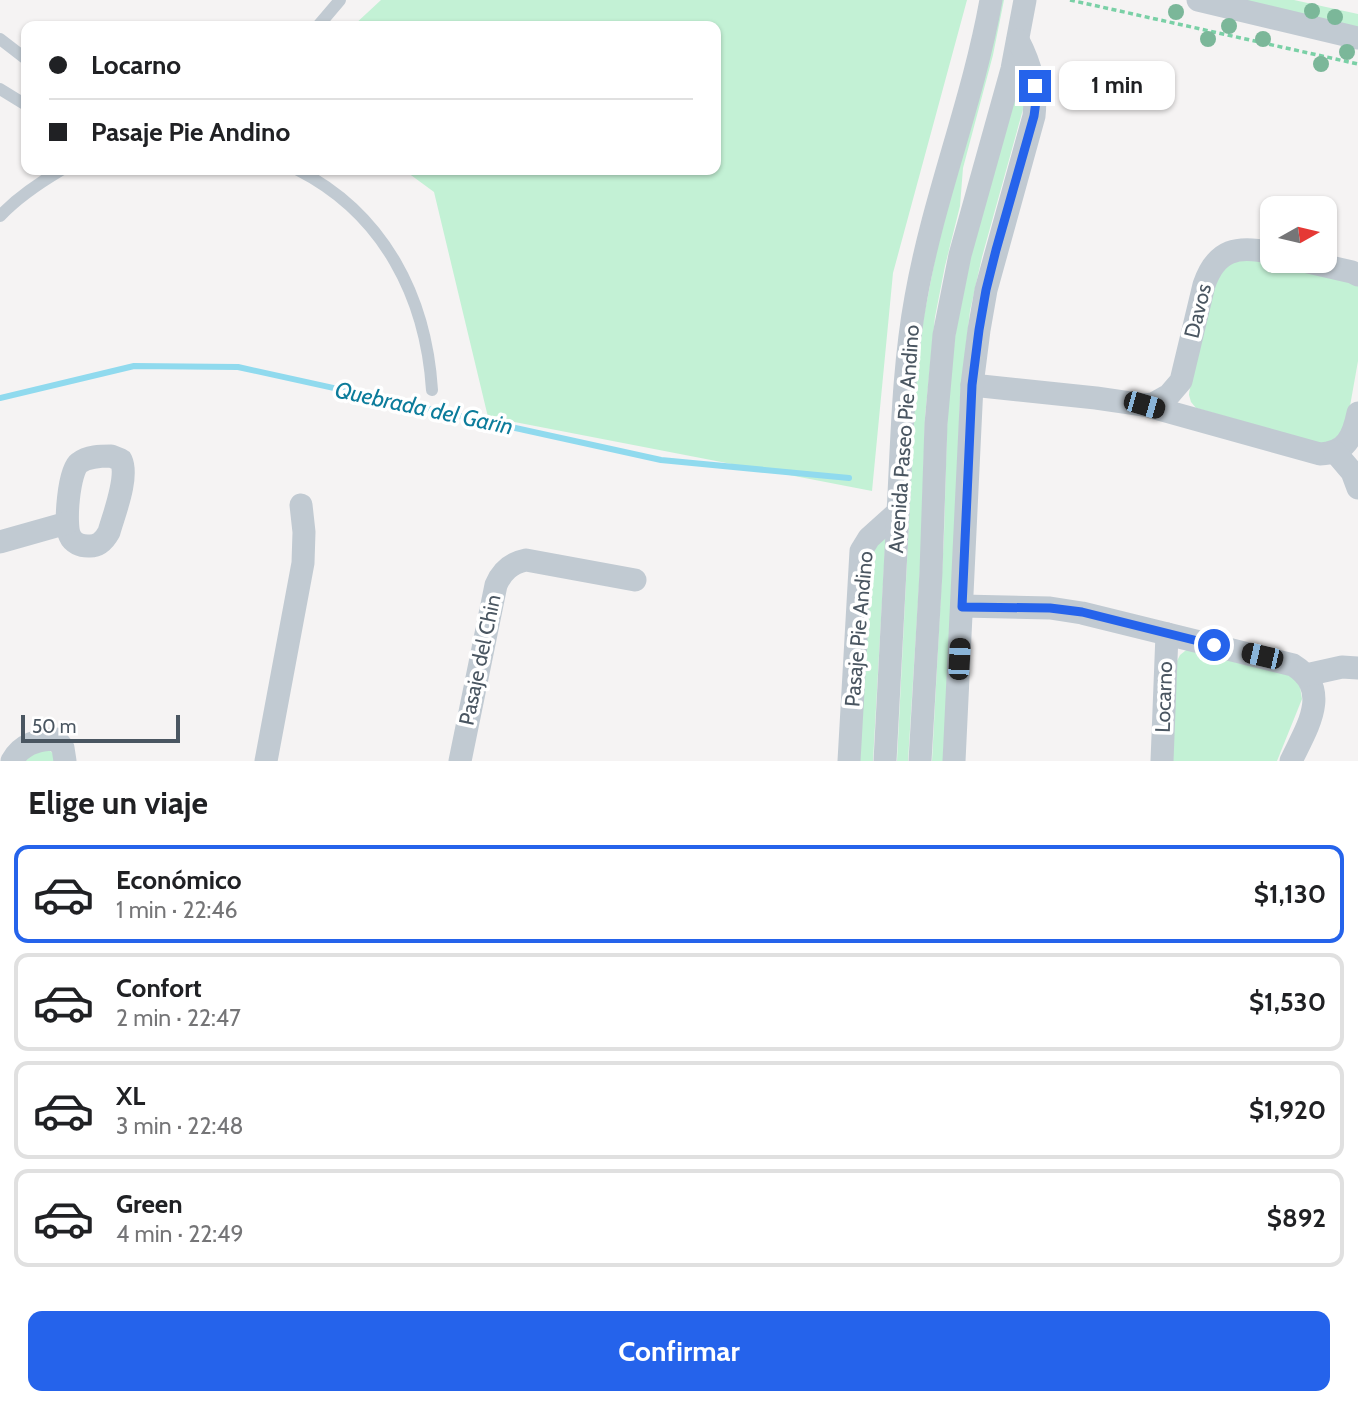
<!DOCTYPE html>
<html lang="es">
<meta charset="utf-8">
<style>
body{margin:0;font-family:Cabin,sans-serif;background:#f2f2f2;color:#202124;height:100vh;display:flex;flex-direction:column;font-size:26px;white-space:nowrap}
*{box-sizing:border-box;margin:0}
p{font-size:23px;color:#757577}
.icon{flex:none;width:38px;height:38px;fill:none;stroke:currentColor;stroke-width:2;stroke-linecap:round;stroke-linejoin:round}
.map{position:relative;height:761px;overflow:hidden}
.panel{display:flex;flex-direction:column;background:#fff;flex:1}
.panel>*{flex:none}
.top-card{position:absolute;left:21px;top:21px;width:700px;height:154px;border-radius:14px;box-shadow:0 2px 5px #0004;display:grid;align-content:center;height:154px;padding:0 28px;background:#fff}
.needle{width:46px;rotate:82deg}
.buttons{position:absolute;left:1260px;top:196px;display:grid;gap:14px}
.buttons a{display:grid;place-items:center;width:77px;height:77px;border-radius:14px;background:#fff;box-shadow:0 2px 5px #0004;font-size:35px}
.scale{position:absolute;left:21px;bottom:18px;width:159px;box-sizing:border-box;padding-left:7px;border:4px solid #4a5661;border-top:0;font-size:19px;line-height:24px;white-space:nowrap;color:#4a5661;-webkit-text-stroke:5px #fff;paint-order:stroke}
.end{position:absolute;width:32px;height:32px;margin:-16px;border:9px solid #2563eb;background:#fff;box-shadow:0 0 0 4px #fff}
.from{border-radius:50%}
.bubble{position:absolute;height:49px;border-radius:14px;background:#fff;box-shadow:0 2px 5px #0004;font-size:23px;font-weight:700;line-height:49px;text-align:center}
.car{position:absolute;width:21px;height:42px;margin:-21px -10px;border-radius:9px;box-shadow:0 0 5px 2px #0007;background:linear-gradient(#222 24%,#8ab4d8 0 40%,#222 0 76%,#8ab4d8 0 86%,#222 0)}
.top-card b{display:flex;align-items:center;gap:24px;height:66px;font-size:26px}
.top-card b+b{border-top:2px solid #e0e0e0}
.top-card i{width:18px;height:18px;background:#202124}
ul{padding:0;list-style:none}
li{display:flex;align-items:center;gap:21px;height:98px;margin:0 14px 10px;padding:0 14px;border:4px solid #e0e0e0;border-radius:14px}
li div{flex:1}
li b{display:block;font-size:26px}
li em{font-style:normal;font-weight:700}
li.current{border-color:#2563eb}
li>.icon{width:63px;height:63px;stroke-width:1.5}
h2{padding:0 28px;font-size:32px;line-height:84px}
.primary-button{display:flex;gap:14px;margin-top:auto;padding:14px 28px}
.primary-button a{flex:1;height:80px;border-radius:14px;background:#2563eb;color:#fff;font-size:28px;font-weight:700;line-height:80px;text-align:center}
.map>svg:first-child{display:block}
.green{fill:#c3f1d5}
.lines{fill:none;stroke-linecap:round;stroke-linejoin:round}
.stream{stroke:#90daee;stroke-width:6}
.path{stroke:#7ad0a6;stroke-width:3.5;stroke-dasharray:5 3.5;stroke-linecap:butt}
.lane{stroke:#c1cad2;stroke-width:12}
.street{stroke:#c1cad2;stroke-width:23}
.tree{fill:#7bb799}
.route{stroke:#2563eb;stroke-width:9}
.labels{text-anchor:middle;stroke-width:7;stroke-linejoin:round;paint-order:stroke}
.street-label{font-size:21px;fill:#4a5661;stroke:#fff}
.water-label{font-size:23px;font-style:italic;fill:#0c7c9b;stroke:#fff}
</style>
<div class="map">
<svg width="1358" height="761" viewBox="0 0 1358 761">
<rect width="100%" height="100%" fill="#f5f3f3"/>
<g class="green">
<path d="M381,0H967L893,273L872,491L488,417L434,192L404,170H716V26H353Z"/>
<path d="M1001,0H1004L993,55L963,168L960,206L945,266L935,317L925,417L921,554L908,761H897L910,501L912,403L924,316L940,233Z"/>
<path d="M1229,0H1294L1358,14V29Z"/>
<path d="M1020,76L1027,95L982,257L970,311L960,398L954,573L943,761H932L944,535L948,395L956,329L965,278Z"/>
<path d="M1262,259L1352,281L1358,285V361L1347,423L1339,435L1330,442L1322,444L1196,408L1191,402L1189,395C1194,369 1209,269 1234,260C1242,257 1254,259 1262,259Z"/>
<path d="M886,531L873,761H856L867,557Z"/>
<path d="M1190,647L1293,676L1300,687L1302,699L1277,761H1172L1177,661L1180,655Z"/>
<path d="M41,749L49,750L56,756L57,761H20Z"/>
</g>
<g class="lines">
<path class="stream" d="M0,398L134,366L238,367L661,460L849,478"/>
<path class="path" d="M1070,0L1358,64"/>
<g class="lane">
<path d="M318,26L340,0"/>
<path d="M0,39L26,59"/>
<path d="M0,89L26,105"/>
<path d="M298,170C384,214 426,297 432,390"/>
<path d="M0,216C18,197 39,183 61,170"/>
</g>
<g class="street">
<path d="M1198,0L1358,38"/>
<path d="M1304,261L1352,272L1358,275"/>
<path d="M972,385L1096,398L1144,405L1320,454C1346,453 1353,437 1358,413"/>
<path d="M1144,405L1153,404L1169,395L1181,381L1204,285C1216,249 1238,245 1272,253"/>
<path d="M1335,452L1352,472L1358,488"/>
<path d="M111,456L121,460C129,477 114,514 109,532C104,541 98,547 88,546C81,546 73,543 70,536C64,525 69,470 79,463C88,456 101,456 111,456Z"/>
<path d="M0,542L67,523"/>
<path d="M962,606L1050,608L1082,613L1293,665C1333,690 1306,729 1291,761"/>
<path d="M1306,675L1342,667L1358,668"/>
<path d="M12,761C21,744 39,739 56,739L63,748L65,761"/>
<path d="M266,761L303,563L304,532L301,505"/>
<path d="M460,761L496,585C502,571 511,563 526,560L635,580"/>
<path d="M849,761L861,551L869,538L898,512"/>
<path d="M885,761C889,678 894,596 898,513C902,441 903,368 916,297C934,196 973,101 991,0"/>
<path d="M920,761L931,572L936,424L944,335L960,255L1012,69L1025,0"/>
<path d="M954,761L972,385L979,330L986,290L1034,116C1037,88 1031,65 1018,40"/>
<path d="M1162,761L1167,634"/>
</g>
</g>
<g class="tree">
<circle cx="1312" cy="11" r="8"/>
<circle cx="1176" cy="12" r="8"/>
<circle cx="1335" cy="17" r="8"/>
<circle cx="1229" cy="26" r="8"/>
<circle cx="1208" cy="39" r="8"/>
<circle cx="1263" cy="39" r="8"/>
<circle cx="1347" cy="52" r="8"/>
<circle cx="1321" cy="64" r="8"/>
</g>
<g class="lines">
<path class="route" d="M1035,86L1036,101L1034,116L996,250L986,290L979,330L972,385L962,607L1050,608L1082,612L1214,645"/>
</g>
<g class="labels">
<g class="street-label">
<text transform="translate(1198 311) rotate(-76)" y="7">Davos</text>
<text transform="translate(904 439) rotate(-86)" y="7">Avenida Paseo Pie Andino</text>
<text transform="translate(859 629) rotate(-85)" y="7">Pasaje Pie Andino</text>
<text transform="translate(480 660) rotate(-78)" y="7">Pasaje del Chin</text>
<text transform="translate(1164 697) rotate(-88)" y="7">Locarno</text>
</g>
<g class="water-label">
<text transform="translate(424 408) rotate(12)" y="8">Quebrada del Garin</text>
</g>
</g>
</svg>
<div class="buttons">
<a><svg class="needle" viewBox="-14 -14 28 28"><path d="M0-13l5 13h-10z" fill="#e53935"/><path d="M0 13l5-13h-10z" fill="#757577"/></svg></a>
</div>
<div class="scale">50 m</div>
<i class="end from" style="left:1214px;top:645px"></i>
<i class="end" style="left:1035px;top:86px"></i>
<div class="bubble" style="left:1059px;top:61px;width:116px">1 min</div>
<i class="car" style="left:1144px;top:405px;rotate:106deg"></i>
<i class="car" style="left:1262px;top:656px;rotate:283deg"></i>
<i class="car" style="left:959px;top:659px;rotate:3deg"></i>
<div class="top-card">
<b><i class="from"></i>Locarno</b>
<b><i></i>Pasaje Pie Andino</b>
</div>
</div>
<section class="panel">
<h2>Elige un viaje</h2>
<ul>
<li class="current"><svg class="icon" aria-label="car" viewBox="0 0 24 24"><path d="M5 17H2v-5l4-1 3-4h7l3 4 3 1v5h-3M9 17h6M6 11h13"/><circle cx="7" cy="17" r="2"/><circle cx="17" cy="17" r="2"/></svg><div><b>Económico</b><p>1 min · 22:46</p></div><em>$1,130</em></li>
<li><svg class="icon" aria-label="car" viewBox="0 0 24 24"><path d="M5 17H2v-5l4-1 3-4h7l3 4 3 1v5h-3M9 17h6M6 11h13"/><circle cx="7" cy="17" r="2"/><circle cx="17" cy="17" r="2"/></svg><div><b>Confort</b><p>2 min · 22:47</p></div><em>$1,530</em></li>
<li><svg class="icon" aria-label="car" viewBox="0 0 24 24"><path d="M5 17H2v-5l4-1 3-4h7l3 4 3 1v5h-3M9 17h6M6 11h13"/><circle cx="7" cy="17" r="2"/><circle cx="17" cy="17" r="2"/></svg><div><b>XL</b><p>3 min · 22:48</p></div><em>$1,920</em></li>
<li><svg class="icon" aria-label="car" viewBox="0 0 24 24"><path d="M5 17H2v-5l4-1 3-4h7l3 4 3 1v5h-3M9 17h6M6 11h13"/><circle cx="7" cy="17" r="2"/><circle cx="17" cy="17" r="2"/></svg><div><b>Green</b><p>4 min · 22:49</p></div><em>$892</em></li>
</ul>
<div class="primary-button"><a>Confirmar</a></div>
</section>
